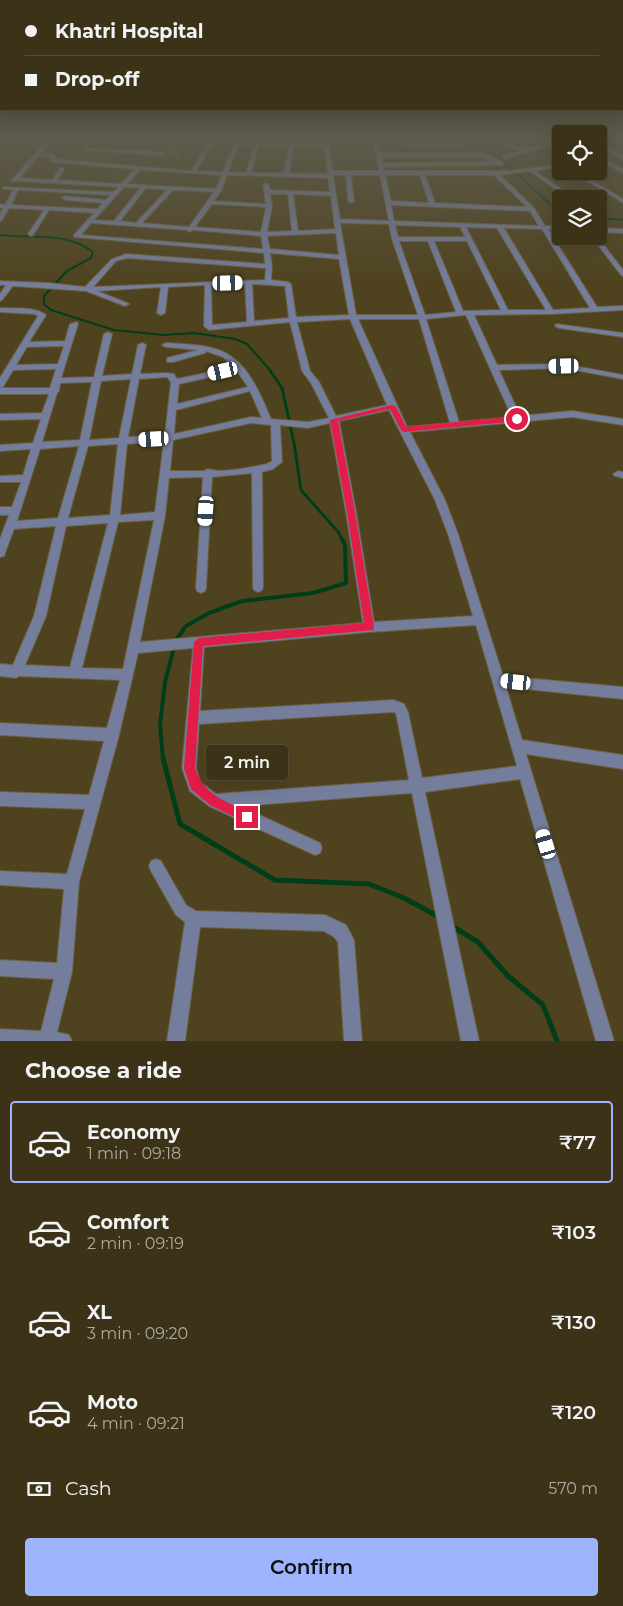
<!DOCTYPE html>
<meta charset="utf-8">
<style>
body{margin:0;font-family:Montserrat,sans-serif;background:#463e24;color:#f1f3f6;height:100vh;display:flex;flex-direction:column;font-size:19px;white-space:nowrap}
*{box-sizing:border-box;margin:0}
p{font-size:16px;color:#acaaa1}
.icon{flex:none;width:28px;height:28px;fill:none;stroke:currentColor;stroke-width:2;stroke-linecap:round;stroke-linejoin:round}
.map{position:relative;height:1041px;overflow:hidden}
.panel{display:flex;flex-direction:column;background:#3b3217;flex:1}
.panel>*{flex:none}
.banner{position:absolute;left:0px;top:0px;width:624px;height:110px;box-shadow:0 5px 20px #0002,0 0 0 1px #544d36;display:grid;align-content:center;height:110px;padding:0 25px;background:#3b3217}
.tools{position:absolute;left:552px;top:125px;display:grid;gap:10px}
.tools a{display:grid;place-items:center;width:55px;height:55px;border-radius:5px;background:#3b3217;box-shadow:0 5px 20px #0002,0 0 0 1px #544d36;font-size:25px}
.end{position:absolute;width:22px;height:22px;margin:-11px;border:6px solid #e11d48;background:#fff;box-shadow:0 0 0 2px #fff}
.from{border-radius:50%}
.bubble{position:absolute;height:35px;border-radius:5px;background:#3b3217;box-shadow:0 5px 20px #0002,0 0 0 1px #544d36;font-size:16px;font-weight:600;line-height:35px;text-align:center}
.car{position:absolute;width:15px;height:30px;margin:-15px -8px;border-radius:6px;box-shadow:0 0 4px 1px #0007;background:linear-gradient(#fff 24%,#345 0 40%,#fff 0 76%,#345 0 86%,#fff 0)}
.banner b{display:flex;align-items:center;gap:18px;height:48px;font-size:19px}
.banner b+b{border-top:1px solid #544d36}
.banner i{width:12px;height:12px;background:#f1f3f6}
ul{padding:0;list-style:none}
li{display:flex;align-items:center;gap:15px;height:82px;margin:0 10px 8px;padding:0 15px;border:2px solid transparent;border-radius:5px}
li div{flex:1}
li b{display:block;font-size:19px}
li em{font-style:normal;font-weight:600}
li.active{border-color:#9eb4fd}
li>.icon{width:45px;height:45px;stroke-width:1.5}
h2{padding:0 25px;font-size:22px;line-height:60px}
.pay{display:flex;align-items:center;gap:12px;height:55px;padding:0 25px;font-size:19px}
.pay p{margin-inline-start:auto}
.cta{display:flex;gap:10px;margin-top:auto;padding:10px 25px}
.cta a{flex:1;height:58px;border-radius:5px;background:#9eb4fd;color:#111;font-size:20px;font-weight:600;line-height:58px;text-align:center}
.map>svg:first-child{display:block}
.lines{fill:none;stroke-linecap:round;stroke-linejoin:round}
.stream-far3{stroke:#003d19;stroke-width:2}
.stream-far2{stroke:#003d19;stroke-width:3}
.stream-far1{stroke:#003d19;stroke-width:4}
.stream{stroke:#003d19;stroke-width:5}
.minor-casing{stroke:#6b603f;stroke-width:2}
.minor{fill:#747d9c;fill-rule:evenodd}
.wall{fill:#5b4a11}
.shaded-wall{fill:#4a3c0e}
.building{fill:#6a5614;stroke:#4a3c0e}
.route{fill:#e11d48}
</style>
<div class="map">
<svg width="623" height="1041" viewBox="0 0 623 1041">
<rect width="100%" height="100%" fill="#4f431f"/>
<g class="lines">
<g class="stream-far3">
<path d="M464,136L500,158L553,207L561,212"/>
<path d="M599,218L623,220"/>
<path d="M0,235C32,239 65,231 93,252L91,258L67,271L44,296V304L51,310L114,330L163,335L194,333L235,339L247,344L270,370"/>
</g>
<path class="stream-far2" d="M269,369L282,388L294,443L301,490L339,533L342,540"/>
<path class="stream-far1" d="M163,759L160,725L165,682L176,640L186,626L209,613L242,601L313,593L346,583L345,545L342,539"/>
<g class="stream">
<path d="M163,758L180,824L275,880L369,884L404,898L439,917"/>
<path d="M452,926L478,942L508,976L543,1005L557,1041"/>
</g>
<g class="minor-casing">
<g id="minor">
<path d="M50,136H55L40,154L55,155L56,159L191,171L207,144L81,136L208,141L212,138L214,139L213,141L324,143L323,136H327L333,171H379L373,136H377L381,153H484L504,163L501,165L384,167V171H509L561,164V166L535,171L576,199H569L530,171L500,175L534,208L545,226H561V230L548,229L597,307L623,306V310L551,314L474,315L497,365L564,364L623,375V379L564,368L499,370L520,416L572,411L623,419V425L572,417L410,432L445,500L458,534L503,676L623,687V699L506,687L522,740L623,755V769L526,754L614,1041H596L520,779L425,792L479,1041H461L412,793L240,806L320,843L322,848L320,853L315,855L209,806L190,791L182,768L193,648L138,653L119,735L79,882L72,972L57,1032L69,1035L72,1041H0V1029L41,1031L54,979L0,976V960L57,963L64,889L0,885V871L67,874L85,809L0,806V792L89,795L104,741L0,735V723L107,728L120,680L19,676L16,678L0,676V664L13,665L34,616L56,526L14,529L5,553L4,556L0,557V539L9,515H0V507H12L21,482H0V476L23,475L31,449L0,451V445L33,443L41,419L0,420V414L42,413L49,394H0V388H50L56,369L13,370L3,387L0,388V378L38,316L35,314L0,312V308C14,309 34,306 46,315L29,342L65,341L70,324L77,322L78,324L61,378L94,377L104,334L108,332L112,334L102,376L132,374L138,345L142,343L146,345L140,374L167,373L174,374L177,379L234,367L223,357L206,351L205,353L173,362H167V358L198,350L166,347L162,345L166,343C181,344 197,344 212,348C246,356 259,391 271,419L308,422L329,418L311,383L302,371L290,322L209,330L204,326L205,285L168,287L165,313L161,315L157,313L161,287L97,291L127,303L129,304L125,306L86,291L13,286L2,300L0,301V294L6,285H0V281L49,283L85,287L112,259L126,254L265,264L264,253L74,237V235L94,213L49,210L33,235L31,236L28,234L44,210L9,208L2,220L0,221V214L3,208H0V204L5,205L13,190L3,189V187L113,192L119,187L17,181L12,182V180ZM212,144H234L223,172L196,171ZM239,145H254L246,173L228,172ZM259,145L289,146L284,173H251ZM294,146H324L328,174L289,173ZM38,156L50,157V160L53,162L135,169L121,184L57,180L64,169L61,167L52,180L20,178ZM382,157H483L494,162L383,163ZM140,170L222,175L216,189L127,184ZM227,175L328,178L330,192L270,190L269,185L266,183L263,185L266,204L214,201L221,191ZM333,175H346L348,201L351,203L354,201L351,175H380L389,221L340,219ZM385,175H420L429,203L391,201ZM425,175H494L527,207L435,203ZM124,187L140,188L114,221L94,220ZM146,188L167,190L136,223L120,221ZM18,190L110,195L106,200L65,196L62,198L65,200L103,203L98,209L11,205ZM173,190L214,192L189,227L142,223ZM270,194H288L292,231L267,232L272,206ZM293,194L331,196L335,229L298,231ZM212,204L266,207L261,232L195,227ZM391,205L530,211L539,226L394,221ZM91,223L187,230L190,232L193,230L261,236L263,249L81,235ZM340,223L389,224L392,239L418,315H356ZM395,225L460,227L465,237H398ZM466,227L497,228L546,310H508ZM504,228L542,229L590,308L553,310ZM336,233L339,255L270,249L267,236ZM399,241H428L456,312L425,315ZM434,241H467L501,310L463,311ZM270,253L339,259L349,315L296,317L291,284L288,282L271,280L272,266ZM127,258L266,268L265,280L93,287L116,261ZM245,284L247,322L212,325L211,285ZM252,284L285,286L289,318L254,321ZM466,315L512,417L459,422L426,319ZM350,319L387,405L336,416L319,382L310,371L297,322ZM358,319H419L450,423L407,427ZM64,346L58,364L16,365L27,347ZM237,371L248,387L177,404L179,384ZM167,377L171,382L165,435L128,437L139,379ZM131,379L119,438L89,440L101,381ZM92,382L80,440L42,442L57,393L59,391L60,383ZM250,391L262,418L251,417L174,434L176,410ZM389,410L435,500L448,534L473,616L374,622L356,512L339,421ZM251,423L271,425L272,461L267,464C253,467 221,474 208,469L204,471H170L173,440ZM330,423L346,512L363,623L140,642L165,516L169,478L203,477L196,588L197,591L201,593L205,591L206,588L212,477L252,473L253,587L254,590L258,592L262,590L263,587L262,472L273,469L282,462L280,425L308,428ZM164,441L155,512L120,515L127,444ZM118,444L110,515L68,518L88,446ZM79,446L58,518L17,521L40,449ZM154,520L123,669L82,668L118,522ZM108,523L70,667L25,665L46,616L66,526ZM476,625L517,766L422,778L408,712L404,704L393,700L200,711L204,647L369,632ZM393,712L396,713L409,780L216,794L200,782L196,768L199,724Z"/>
<path d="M383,136H390L413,146L427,145L406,136H413L430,143L429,145H454L438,136H444L461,146L459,147L412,148Z"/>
<path d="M484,136H491L526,149L550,143L539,136H545L555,141L561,140V142L505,159L503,156L521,151Z"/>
<path d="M605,136H611L623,142V145Z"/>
<path d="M599,143L623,156V160L599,146Z"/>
<path d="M85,148L165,152L168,154L165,156L83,150Z"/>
<path d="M599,156L623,169V173L599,160Z"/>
<path d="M571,171H577L623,199V203Z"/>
<path d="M599,228L623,229V233L599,232Z"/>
<path d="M591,236H597L623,270V276L621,275Z"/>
<path d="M556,324L623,333V337L559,328L555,326Z"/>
<path d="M618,471L623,472V478L615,476L613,474Z"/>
<path d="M156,859L161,861L186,905L196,911L325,915L346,925L354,940L362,1041H344L338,942L334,937L324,931L200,927L185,1041H167L185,922L176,915L151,871L149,866L151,861Z"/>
</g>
</g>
<use href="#minor" class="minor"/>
</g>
<path class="wall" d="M183,148L184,155L180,163L163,162L162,156Z"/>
<path class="shaded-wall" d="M183,148L184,155L180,163L179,156Z"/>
<path class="building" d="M169,148H183L179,156H162Z"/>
<linearGradient id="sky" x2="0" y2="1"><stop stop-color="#2b2511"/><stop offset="0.48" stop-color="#5d5b4d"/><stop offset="1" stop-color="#5d5b4d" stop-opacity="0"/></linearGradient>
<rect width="623" height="282" fill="url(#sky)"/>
<path class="route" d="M392,405L396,407L406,427L517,416L520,419L517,421L404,432L401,430L390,409L338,421L355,512L374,627L373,630L203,646L195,768C204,796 227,802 251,813L253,817L251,821L247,823L210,805L191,789L184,768L194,642L199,638L364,623L347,512L330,420Z"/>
</svg>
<div class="tools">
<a><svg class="icon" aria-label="locate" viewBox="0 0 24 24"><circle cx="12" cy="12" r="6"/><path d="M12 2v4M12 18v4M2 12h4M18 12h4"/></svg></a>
<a><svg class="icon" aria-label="layers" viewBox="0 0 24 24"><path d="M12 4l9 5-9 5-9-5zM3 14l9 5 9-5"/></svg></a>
</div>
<i class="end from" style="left:517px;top:419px"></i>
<i class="end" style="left:247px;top:817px"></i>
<div class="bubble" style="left:206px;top:745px;width:82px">2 min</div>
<i class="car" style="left:228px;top:283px;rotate:89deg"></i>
<i class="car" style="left:564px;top:366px;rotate:269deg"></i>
<i class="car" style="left:223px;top:371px;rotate:257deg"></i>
<i class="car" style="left:154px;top:439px;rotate:267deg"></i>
<i class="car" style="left:206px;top:511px;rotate:184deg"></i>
<i class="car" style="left:516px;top:682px;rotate:276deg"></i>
<i class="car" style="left:546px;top:844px;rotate:343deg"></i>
<div class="banner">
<b><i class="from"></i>Khatri Hospital</b>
<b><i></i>Drop-off</b>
</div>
</div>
<section class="panel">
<h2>Choose a ride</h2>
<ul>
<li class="active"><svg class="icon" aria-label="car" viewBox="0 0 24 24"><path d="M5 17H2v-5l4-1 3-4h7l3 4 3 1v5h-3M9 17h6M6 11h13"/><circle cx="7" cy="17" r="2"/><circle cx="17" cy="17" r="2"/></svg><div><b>Economy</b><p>1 min · 09:18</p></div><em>₹77</em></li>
<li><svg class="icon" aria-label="car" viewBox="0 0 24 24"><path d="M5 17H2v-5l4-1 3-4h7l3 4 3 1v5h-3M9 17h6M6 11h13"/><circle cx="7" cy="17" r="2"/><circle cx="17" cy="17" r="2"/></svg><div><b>Comfort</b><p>2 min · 09:19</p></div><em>₹103</em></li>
<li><svg class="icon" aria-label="car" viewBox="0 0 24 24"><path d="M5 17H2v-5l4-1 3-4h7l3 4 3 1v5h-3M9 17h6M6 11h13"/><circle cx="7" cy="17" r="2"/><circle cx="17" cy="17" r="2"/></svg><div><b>XL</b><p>3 min · 09:20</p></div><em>₹130</em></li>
<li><svg class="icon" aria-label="car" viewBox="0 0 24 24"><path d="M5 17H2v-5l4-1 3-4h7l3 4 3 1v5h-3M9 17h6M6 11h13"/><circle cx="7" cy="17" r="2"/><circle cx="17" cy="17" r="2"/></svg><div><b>Moto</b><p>4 min · 09:21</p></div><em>₹120</em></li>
</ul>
<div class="pay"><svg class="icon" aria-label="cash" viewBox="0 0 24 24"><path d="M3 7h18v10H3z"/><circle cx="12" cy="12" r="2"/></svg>Cash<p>570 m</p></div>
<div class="cta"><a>Confirm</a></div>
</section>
